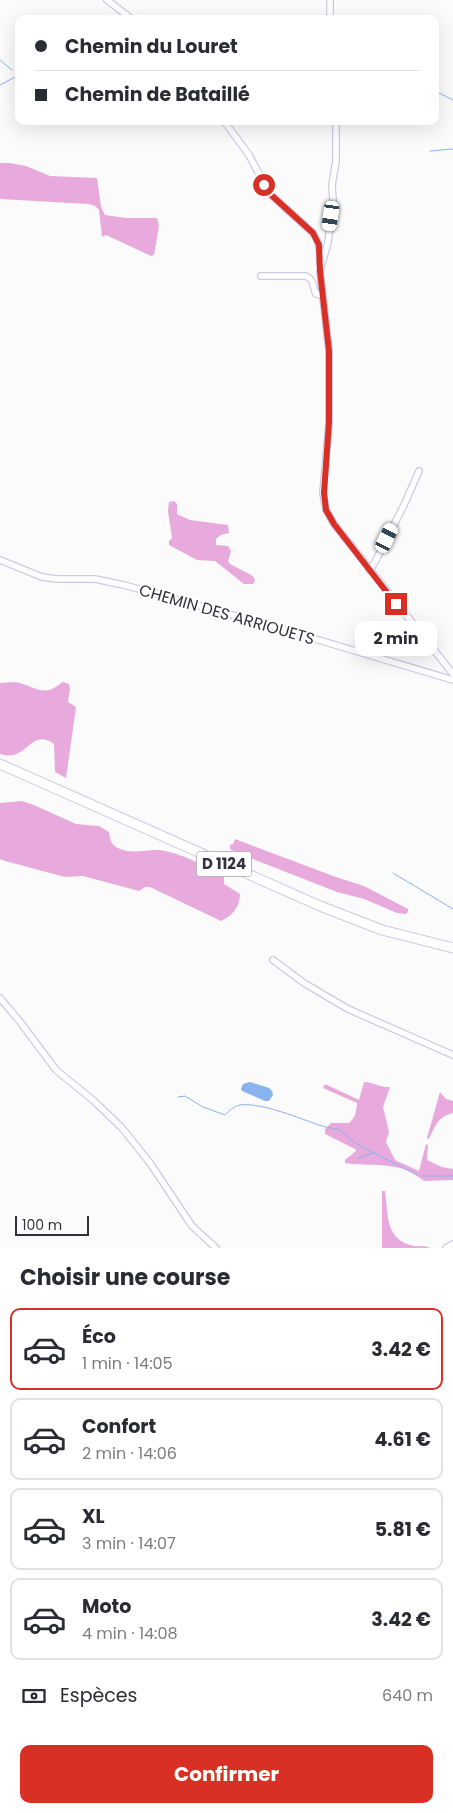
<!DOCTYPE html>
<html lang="fr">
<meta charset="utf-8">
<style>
body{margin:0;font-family:Poppins,sans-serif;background:#f2f2f3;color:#2b2b33;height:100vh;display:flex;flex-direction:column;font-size:19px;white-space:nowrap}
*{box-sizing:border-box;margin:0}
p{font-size:16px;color:#7c7c81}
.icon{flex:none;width:28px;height:28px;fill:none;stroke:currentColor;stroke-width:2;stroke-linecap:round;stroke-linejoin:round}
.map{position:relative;height:1248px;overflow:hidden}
.details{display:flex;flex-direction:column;background:#fff;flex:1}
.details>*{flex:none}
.hud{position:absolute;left:15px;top:15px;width:424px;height:110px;border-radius:10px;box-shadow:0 5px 20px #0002;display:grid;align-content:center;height:110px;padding:0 20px;background:#fff}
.scale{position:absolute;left:15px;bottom:12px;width:74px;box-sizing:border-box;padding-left:5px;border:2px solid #32303c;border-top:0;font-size:14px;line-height:18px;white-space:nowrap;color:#32303c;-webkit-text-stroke:4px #fff;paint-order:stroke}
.end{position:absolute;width:22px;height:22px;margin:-11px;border:6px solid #d93025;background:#fff;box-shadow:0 0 0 2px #fff}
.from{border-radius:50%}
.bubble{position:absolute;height:35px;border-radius:10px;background:#fff;box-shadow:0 5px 20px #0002;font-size:16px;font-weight:700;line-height:35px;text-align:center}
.car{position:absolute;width:15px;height:30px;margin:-15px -8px;border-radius:6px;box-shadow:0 0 4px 1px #0007;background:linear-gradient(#fff 24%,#345 0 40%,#fff 0 76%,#345 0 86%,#fff 0)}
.hud b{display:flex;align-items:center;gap:18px;height:48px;font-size:19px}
.hud b+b{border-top:1px solid #e1e1e2}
.hud i{width:12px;height:12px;background:#2b2b33}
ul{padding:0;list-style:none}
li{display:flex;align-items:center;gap:15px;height:82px;margin:0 10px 8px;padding:0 10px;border:2px solid #e1e1e2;border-radius:10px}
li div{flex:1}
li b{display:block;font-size:19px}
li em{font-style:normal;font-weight:700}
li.current{border-color:#d93025}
li>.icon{width:45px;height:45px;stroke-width:1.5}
h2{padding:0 20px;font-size:22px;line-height:60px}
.pay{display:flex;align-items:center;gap:12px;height:55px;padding:0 20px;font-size:19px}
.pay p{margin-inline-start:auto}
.action{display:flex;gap:10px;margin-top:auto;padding:10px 20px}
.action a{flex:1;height:58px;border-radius:10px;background:#d93025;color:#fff;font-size:20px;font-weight:700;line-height:58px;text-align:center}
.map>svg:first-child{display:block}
.forest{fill:#e8aadc}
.water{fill:#89b3ee}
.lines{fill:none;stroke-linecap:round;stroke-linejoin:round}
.stream{stroke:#89b3ee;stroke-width:1}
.minor-casing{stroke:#cfc9e8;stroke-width:8}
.highway-casing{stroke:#cfc9e8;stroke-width:11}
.minor{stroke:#fff;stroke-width:5.5}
.highway{stroke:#fff;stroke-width:9}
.route{stroke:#d93025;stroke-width:6}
.labels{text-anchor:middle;stroke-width:4;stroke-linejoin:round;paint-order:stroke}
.shield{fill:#fff;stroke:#706e76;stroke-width:1}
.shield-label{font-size:15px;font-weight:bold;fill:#32303c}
.street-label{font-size:16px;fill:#32303c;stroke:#fff}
</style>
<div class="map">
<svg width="453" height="1248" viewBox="0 0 453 1248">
<rect width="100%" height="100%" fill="#fafbfa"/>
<g class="forest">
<path d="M0,163H9L26,166L50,176L97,178L101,207L105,215L126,218H157L159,226L154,255L151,256L106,235L102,237L99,210L95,206L88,204L0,199Z"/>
<path d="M174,501L177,504V514L190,520L228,525L229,533L221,535L216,539V545L228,546L231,551L228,561L230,564L253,576L255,581L253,584H244L215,561L197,560L169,545V541L172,538L168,511L169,502Z"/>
<path d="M15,682C36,686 44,699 62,682L69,684L70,688L68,702L76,707L66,778L55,772L54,744C29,727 29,763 0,754V683Z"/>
<path d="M22,801L34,805L76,824L99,826L109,832C110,839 111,845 118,848C132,855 145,849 160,850C181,853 202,865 221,874L224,876V884L240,894C240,907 232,916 221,921L150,887H145L139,891L83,876L65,877L5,861L0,859V803Z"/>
<path d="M235,839L336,877L364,886L408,909V912L406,914L397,913L364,899L337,892L240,854L230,849V845L233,844Z"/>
<path d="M364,1082C373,1082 381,1088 390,1087L383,1107L389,1132L386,1142L395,1160L419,1171L426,1144L428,1145L427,1160L442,1167L453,1169V1180L424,1181C397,1159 376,1168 345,1163V1160L356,1151L355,1149L325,1134V1129L331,1123H349C356,1117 356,1112 357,1103L323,1088L325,1084L359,1100Z"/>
<path d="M440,1092L446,1099L453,1101V1113C437,1117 435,1127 429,1139L427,1138Z"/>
<path d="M382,1191H385C388,1212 385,1238 410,1245C417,1247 424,1245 430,1248H382Z"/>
</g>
<path class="water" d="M250,1082L269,1088L272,1091L273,1095L269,1101H265L242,1091L241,1089L243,1084Z"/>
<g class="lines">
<g class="stream">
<path d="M0,60L12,70"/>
<path d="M0,85L19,75"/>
<path d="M435,91L453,100"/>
<path d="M430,151L453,149"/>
<path d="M393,873L453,909"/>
<path d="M178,1097L185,1096L203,1107L225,1115C229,1111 234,1106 240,1105C261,1102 301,1119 322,1126C329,1128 338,1128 344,1133C347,1135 349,1139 352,1141C373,1154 396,1163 417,1175"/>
<path d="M358,1158L374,1153"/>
<path d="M423,1176H453"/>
</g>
<g class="minor-casing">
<g id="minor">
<path d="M107,0L132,19"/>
<path d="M330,19V0"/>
<path d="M224,121L249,155L269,193L313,233C320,243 320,252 320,264"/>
<path d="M336,121V161L332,185L333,200L328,242L320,271L329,351V422L323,493L326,510L334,524L453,674"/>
<path d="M261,276H306C315,280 312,287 316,294L322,295"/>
<path d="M0,560L42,577L57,579H95L124,585L265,624L453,680"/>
<path d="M369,570L374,564L404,505L419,471"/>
<path d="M273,960L304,983L348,1009L453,1055"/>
<path d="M0,998L21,1023L56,1070L94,1101L122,1128L150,1163L192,1226L216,1248"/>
<path d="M446,1248L453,1244"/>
</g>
</g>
<g class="highway-casing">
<path id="highway" d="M0,764L320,906L382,930L453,948"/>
</g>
<use href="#minor" class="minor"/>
<use href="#highway" class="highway"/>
</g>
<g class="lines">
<path class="route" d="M264,185L269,193L313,233L319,245L320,271L329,351V422L324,493L326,510L334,524L396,604"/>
</g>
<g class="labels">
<rect class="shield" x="196.5" y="851.5" width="55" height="25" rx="4"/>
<g class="shield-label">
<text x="224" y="869">D 1124</text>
</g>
<g class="street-label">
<text transform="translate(227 614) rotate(16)" y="6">CHEMIN DES ARRIOUETS</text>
</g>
</g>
</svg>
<div class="scale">100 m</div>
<i class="end from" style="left:264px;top:185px"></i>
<i class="end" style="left:396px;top:604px"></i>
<div class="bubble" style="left:355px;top:621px;width:82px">2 min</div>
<i class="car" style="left:331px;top:216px;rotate:188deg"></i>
<i class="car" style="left:387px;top:538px;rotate:26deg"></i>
<div class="hud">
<b><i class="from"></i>Chemin du Louret</b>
<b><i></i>Chemin de Bataillé</b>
</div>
</div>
<section class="details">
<h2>Choisir une course</h2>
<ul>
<li class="current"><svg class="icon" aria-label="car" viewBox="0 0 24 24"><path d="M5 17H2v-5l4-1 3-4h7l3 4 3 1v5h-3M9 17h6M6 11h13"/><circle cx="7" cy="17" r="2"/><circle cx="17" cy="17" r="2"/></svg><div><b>Éco</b><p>1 min · 14:05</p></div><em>3.42 €</em></li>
<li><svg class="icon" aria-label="car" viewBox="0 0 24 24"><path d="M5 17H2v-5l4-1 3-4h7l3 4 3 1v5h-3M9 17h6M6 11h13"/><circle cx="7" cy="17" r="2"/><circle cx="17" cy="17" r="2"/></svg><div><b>Confort</b><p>2 min · 14:06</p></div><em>4.61 €</em></li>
<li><svg class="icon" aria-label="car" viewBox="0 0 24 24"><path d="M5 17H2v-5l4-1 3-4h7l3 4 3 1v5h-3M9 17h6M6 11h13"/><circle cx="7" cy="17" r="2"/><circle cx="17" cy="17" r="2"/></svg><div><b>XL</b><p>3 min · 14:07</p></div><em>5.81 €</em></li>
<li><svg class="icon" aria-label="car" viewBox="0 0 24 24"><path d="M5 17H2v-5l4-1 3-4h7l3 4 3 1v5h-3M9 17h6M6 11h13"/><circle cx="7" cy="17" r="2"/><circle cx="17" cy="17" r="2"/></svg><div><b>Moto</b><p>4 min · 14:08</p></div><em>3.42 €</em></li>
</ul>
<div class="pay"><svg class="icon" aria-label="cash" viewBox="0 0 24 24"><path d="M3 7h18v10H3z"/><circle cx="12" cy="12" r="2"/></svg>Espèces<p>640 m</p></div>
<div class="action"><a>Confirmer</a></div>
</section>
